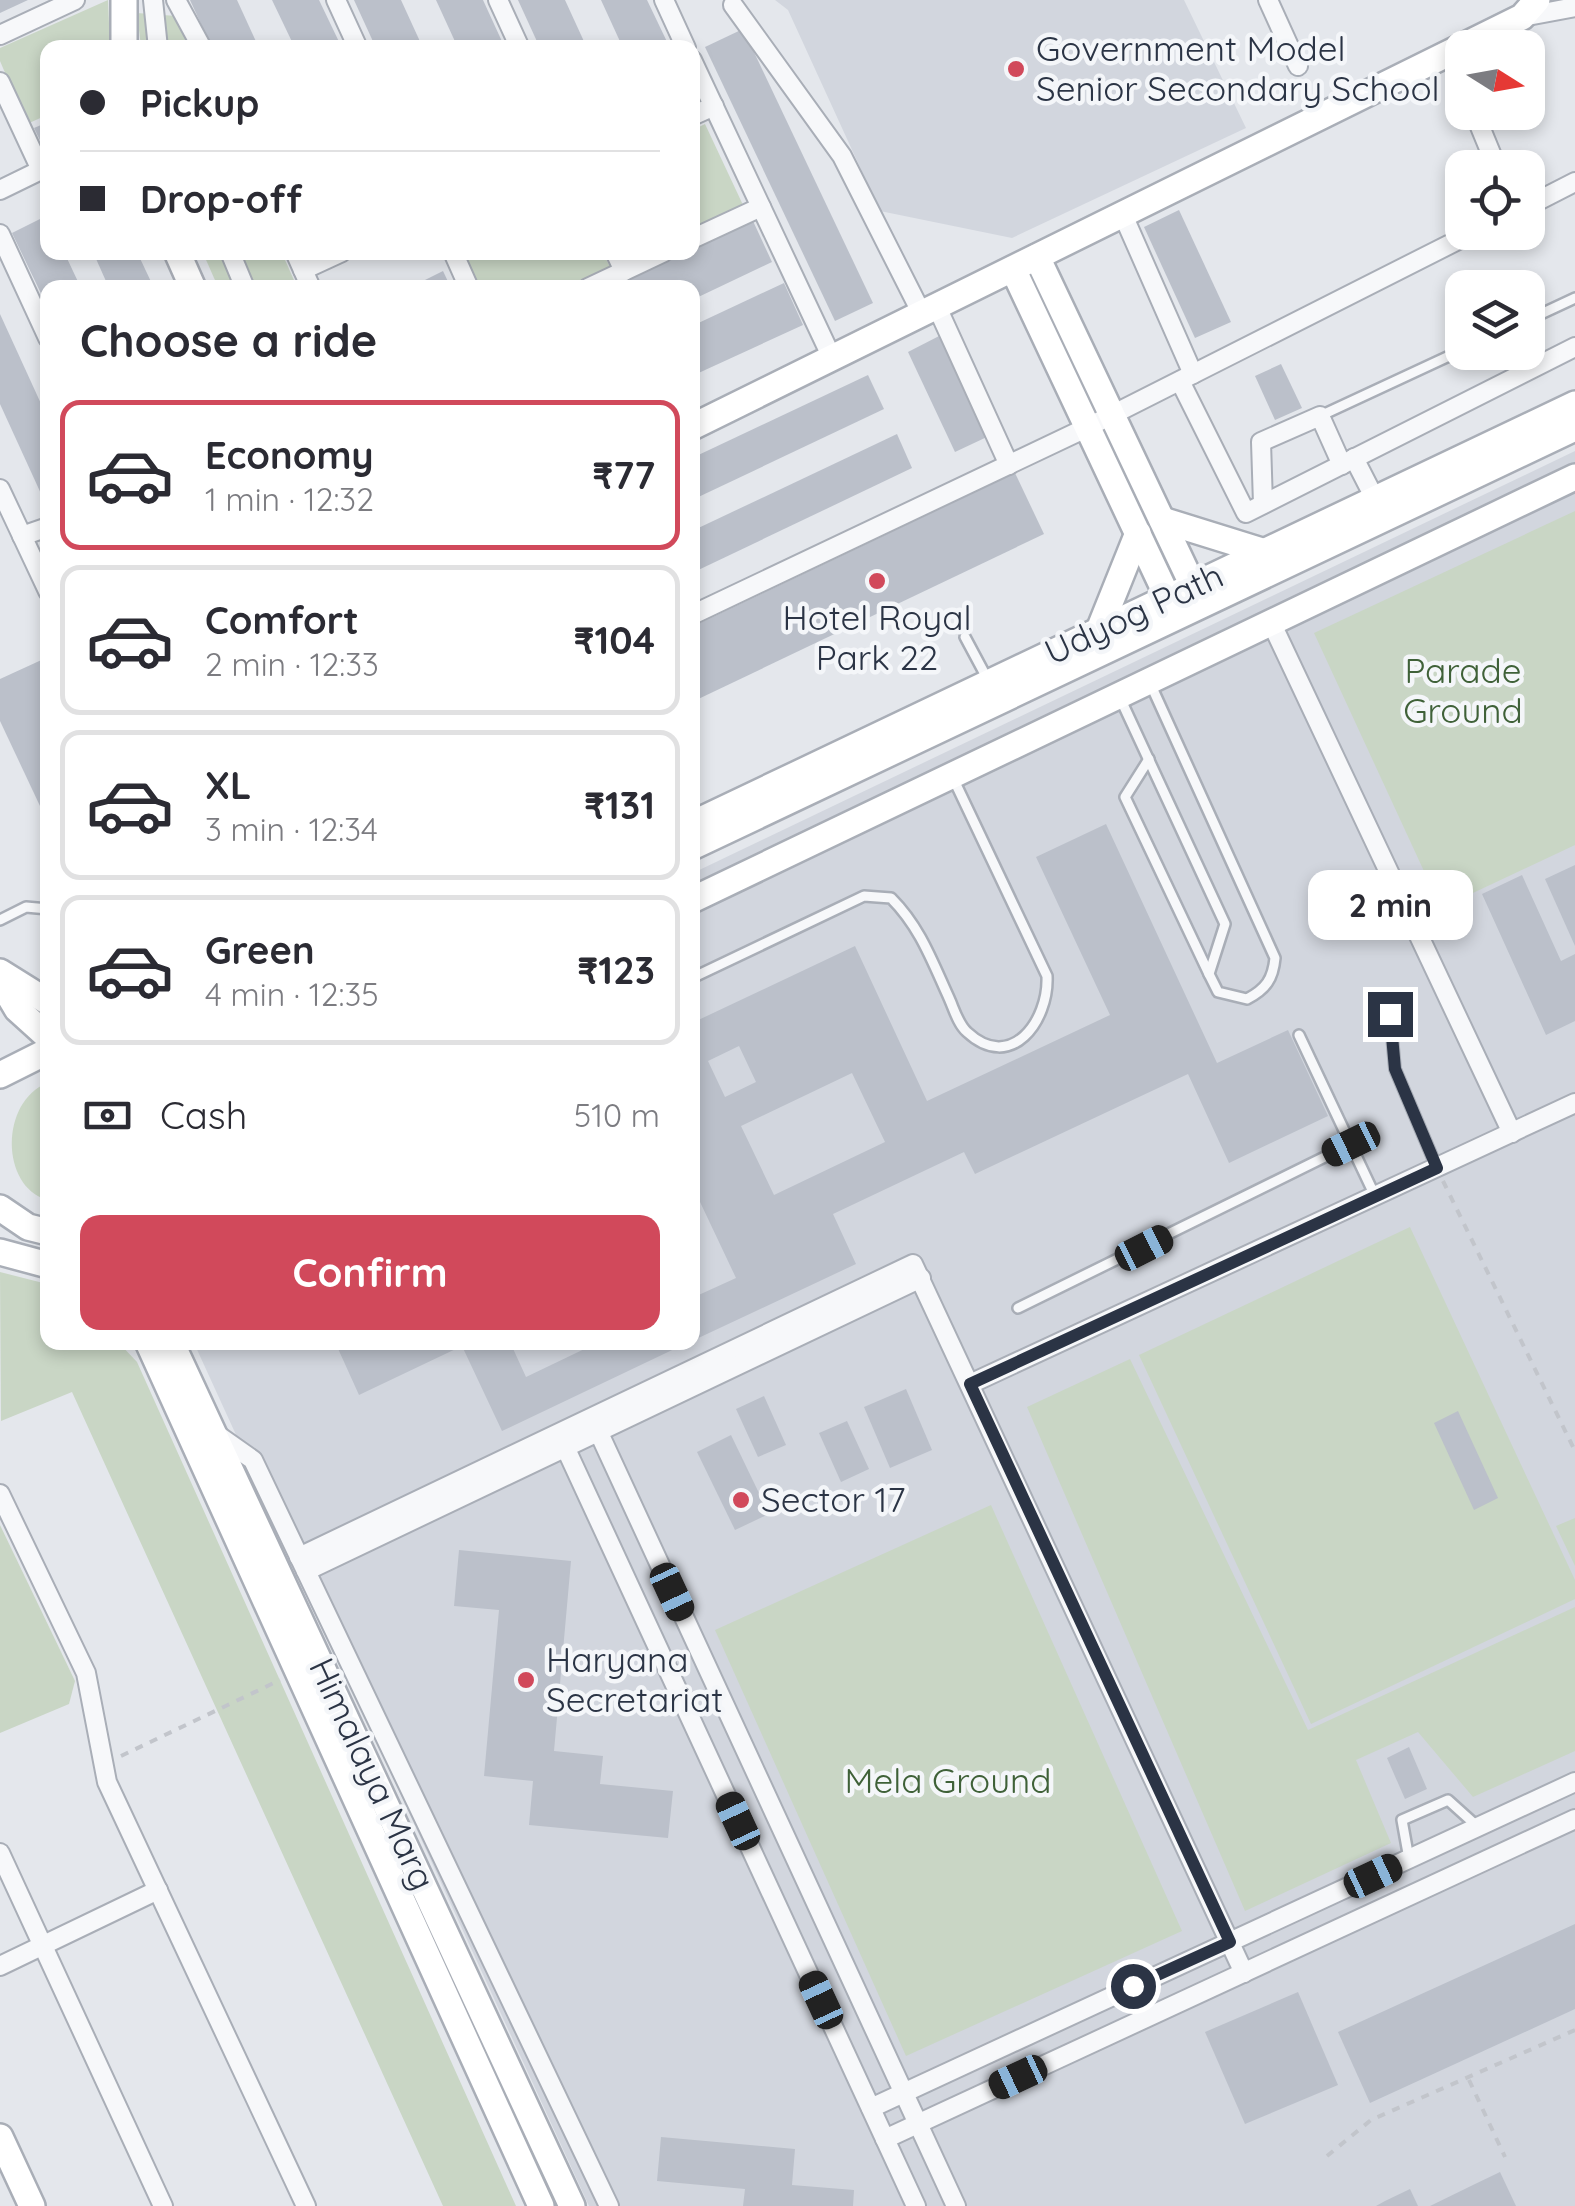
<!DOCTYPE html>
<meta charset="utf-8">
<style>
body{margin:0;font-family:Quicksand,sans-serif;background:#f7f7f7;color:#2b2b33;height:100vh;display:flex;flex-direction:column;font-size:38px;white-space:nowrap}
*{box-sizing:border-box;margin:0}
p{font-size:32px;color:#7c7c81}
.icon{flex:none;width:55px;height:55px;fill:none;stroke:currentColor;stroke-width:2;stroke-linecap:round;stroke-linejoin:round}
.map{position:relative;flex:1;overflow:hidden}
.panel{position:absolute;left:40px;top:280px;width:660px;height:1070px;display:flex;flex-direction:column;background:#fff;border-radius:20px;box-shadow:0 5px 15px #0003}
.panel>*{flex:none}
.banner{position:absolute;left:40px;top:40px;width:660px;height:220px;border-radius:20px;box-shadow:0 5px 15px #0003;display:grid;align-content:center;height:220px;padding:0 40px;background:#fff}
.needle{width:65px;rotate:101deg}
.tools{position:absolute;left:1445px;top:30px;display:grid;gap:20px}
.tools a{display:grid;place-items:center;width:100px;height:100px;border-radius:20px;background:#fff;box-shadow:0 5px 15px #0003;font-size:50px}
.end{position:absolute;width:45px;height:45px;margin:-22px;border:12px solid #2b3445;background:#fff;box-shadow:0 0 0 5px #fff}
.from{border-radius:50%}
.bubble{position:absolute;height:70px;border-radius:20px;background:#fff;box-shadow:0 5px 15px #0003;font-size:32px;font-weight:700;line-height:70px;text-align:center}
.car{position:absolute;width:30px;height:60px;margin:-30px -15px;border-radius:12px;box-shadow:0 0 8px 2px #0007;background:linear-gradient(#222 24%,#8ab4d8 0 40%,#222 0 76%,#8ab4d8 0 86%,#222 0)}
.banner b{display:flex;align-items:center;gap:35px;height:95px;font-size:38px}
.banner b+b{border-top:2px solid #e1e1e2}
.banner i{width:25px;height:25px;background:#2b2b33}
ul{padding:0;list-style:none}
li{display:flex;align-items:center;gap:30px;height:150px;margin:0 20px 15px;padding:0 20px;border:5px solid #e1e1e2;border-radius:20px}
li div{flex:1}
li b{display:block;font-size:38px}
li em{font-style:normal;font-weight:700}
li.active{border-color:#d1495b}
li>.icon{width:90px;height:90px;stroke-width:1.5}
h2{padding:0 40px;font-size:45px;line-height:120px}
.pay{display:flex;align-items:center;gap:25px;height:110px;padding:0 40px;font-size:38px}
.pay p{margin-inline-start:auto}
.cta{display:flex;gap:20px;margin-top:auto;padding:20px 40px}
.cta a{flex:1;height:115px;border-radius:20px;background:#d1495b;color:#fff;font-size:40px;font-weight:700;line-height:115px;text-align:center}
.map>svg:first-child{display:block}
.built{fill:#d2d6de}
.green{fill:#c9d6c5}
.building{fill:#bbc0ca;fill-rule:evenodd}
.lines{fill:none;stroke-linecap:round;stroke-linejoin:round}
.lane-casing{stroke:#a9aeb7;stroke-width:14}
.street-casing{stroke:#a9aeb7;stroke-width:22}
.secondary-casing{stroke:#a9aeb7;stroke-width:30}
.path{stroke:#c2c5cb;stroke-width:4;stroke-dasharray:8 8;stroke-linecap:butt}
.lane{stroke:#f7f8fa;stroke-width:9}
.street{stroke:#f7f8fa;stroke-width:18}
.secondary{stroke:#fff;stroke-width:25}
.route{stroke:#2b3445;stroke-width:12}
.poi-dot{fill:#d1495b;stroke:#f4f6f9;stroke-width:4}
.labels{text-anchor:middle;stroke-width:9;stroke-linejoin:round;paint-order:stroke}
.poi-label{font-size:35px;fill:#2b3445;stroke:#f4f6f9;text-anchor:start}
.street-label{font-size:35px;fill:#2b3445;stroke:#f4f6f9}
.park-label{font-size:35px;fill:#3f6138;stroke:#f4f6f9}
</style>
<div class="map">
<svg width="1575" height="2206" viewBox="0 0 1575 2206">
<rect width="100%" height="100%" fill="#e4e7ec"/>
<g class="built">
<path d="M775,0H1184L1246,128L1012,238L880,211L788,10Z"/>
<path d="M1575,451V2206H589L194,1343L692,1342L693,873Z"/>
</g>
<g class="green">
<path d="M108,0L110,47L48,48L47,115L27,124L0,61V48Z"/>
<path d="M137,13L176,16L190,47H141Z"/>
<path d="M705,124L743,205L693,229V130Z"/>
<path d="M203,253H282L297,287H218Z"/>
<path d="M463,253H603L610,267L567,287H480Z"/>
<path d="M1575,511V845L1441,908L1314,633Z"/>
<path d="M47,1083H48L47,1200C0,1186 0,1102 47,1083Z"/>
<path d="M1410,1227L1575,1580V1599L1311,1724L1139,1355Z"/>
<path d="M0,1272L47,1284L48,1342L119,1343L137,1362L516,2206H443L72,1392L1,1421Z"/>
<path d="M1130,1359L1308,1730L1575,1607V1751L1473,1797L1418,1732L1356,1760L1391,1843L1245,1911L1027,1407Z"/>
<path d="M991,1505L1182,1931L906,2056L715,1630Z"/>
<path d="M1575,1518V1566L1556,1526Z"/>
<path d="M0,1525L75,1681L69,1704L0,1733Z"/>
</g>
<g class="building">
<path d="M0,0H28L0,13Z"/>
<path d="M190,0H237L259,48H212Z"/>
<path d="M272,0H319L342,48H295Z"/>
<path d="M354,0H401L423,48H376Z"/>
<path d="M436,0H483L505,48H458Z"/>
<path d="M518,0H565L587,48H540Z"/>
<path d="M601,0H647L670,48H623Z"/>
<path d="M743,29L873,303L835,321L705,47Z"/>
<path d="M48,122V157L34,128Z"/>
<path d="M1179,210L1231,322L1195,338L1144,227Z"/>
<path d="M48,215V252H64L81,288H48V308L12,233Z"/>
<path d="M753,221L772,262L692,300V288H611Z"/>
<path d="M93,252H137L154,288H109Z"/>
<path d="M443,271L451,288H409Z"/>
<path d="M784,283L803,325L692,376V326Z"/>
<path d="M0,314L48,419V509L0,404Z"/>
<path d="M941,335L989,436L955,452L908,352Z"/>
<path d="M1281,364L1302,408L1275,420L1255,376Z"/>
<path d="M868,375L884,409L692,500V458Z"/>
<path d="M897,434L912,468L692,573V531Z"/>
<path d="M1015,473L1044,534L692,702V627Z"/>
<path d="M48,657V823L0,721V679Z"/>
<path d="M1106,824L1217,1063L1288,1030L1328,1116L1229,1163L1188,1074L975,1174L964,1152L833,1214L856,1264L692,1341V1298L736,1278L692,1185V1023L855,946L927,1101L1110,1015L1036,857ZM739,1046L756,1082L725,1097L708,1061ZM852,1073L885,1142L774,1195L741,1126Z"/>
<path d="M1575,865V946L1545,879Z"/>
<path d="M1522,875L1561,961L1575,954V1021L1546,1035L1482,894Z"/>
<path d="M335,1342H510L526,1377L599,1342H689L502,1431L462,1346L359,1395Z"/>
<path d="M906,1389L932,1450L890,1468L864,1407Z"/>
<path d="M764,1396L786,1445L758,1457L736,1409Z"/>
<path d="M1458,1411L1498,1498L1474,1510L1434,1423Z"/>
<path d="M847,1421L869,1469L841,1482L819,1433Z"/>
<path d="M731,1435L769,1514L735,1530L697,1452Z"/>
<path d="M459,1550L571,1561L554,1751L603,1756L600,1784L673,1791L668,1838L529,1825L533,1781L484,1776L499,1610L454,1606Z"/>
<path d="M1409,1747L1427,1789L1405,1799L1387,1758Z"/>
<path d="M1575,1924V2009L1370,2103L1338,2032Z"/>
<path d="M1298,1992L1338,2085L1245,2124L1205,2032Z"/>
<path d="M661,2137L795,2149L792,2185L854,2190L853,2206H743L745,2189L657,2181Z"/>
<path d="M1500,2172L1516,2206H1430L1473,2185Z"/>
<path d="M1410,2189L1418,2206H1376L1385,2201Z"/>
</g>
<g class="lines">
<g class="lane-casing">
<g id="lane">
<path d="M1528,320L1575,298"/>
<path d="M1320,416L1462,350"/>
<path d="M965,637L988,680"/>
<path d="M1121,700L1225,924L1209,974L1218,992L1247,999C1266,989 1273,979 1275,958L1150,683"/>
<path d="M1149,759L1125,797L1209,974"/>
<path d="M0,920L26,907L48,909"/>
<path d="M692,978L864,896L891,898C920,927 932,961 949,998C954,1009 958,1024 967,1032C1011,1073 1049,1021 1047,976L953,778"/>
<path d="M1390,1014L1395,1069L1437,1168"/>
<path d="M1299,1035L1375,1196"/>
<path d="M1018,1308L1351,1144"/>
<path d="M1409,1859L1402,1820L1448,1800L1478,1827"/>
</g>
</g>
<g class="street-casing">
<g id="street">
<path d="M153,0L158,48"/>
<path d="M176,0L202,48"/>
<path d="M336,0L358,48"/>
<path d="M498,0L520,48"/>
<path d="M664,0L686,48"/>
<path d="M1268,0L1298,66"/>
<path d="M733,5L842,156L922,314"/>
<path d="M1522,17L1575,7"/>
<path d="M0,35L75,0"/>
<path d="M1449,53L1462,85"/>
<path d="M692,60L832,358"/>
<path d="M0,82L41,170L0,190"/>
<path d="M1474,112L1497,168"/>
<path d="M692,116L714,106"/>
<path d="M1528,206L1575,182"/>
<path d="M1123,215L1193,374"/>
<path d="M0,234L48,338"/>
<path d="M692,239L761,207"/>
<path d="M230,252L245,288"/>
<path d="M295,252L311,288"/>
<path d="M453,252L469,288"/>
<path d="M615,252L624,271"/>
<path d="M303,270L342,252"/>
<path d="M588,288L664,252"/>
<path d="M937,307L1009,465"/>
<path d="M1180,381L1246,513L1575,347"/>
<path d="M1354,458L1375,499"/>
<path d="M0,489L48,591"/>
<path d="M1263,504L1261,442L1320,416L1342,465"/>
<path d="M22,536L48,527"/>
<path d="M692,615L1088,427L1474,232"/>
<path d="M1271,622L1512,1133"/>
<path d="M970,1384L1575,1103"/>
<path d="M593,1420L956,2206"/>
<path d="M212,1431L253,1460L609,2206"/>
<path d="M560,1436L916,2206"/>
<path d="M0,1494L86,1673L107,1782L306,2206"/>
<path d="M299,1557L913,1264L1244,1973"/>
<path d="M306,1571L921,1278"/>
<path d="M0,1853L163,2206"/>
<path d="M0,1966L158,1890"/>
<path d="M871,2108L1575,1782"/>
<path d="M885,2139L1575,1819"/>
</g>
</g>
<g class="secondary-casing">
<g id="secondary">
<path d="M124,0V48"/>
<path d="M177,252L193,288"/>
<path d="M1037,257L1193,586"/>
<path d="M1013,269L1168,598"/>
<path d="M692,427L1522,17L1537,0"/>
<path d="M1162,520L1265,552"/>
<path d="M1099,630L1138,533"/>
<path d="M692,824L1575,404"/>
<path d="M692,847L1575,428"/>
<path d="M692,900L1575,477"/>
<path d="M0,972L48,1002"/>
<path d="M0,980L17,1009L48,1037"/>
<path d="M0,1075L48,1051"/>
<path d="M0,1208L28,1227L48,1232"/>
<path d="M0,1252L48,1265"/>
<path d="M148,1342L541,2206"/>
<path d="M171,1342L572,2206"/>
<path d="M0,2137L32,2206"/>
</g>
</g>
<g class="path">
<path d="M1443,1181L1575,1451"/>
<path d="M121,1756L280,1680"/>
<path d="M1469,2080L1505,2157"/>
<path d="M1327,2156L1371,2120L1575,2030"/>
</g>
<use href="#lane" class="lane"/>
<use href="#street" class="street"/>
<use href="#secondary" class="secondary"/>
</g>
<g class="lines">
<path class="route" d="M1133,1986L1230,1942L970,1384L1437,1168L1395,1069L1390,1014"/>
</g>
<g class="poi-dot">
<circle cx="1016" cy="69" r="10"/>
<circle cx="877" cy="581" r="10"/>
<circle cx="741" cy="1500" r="10"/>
<circle cx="526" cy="1680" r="10"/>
</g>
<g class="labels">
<g class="poi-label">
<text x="1036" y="61">Government Model<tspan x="1036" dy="40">Senior Secondary School</tspan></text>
<text x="877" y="630" text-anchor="middle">Hotel Royal<tspan x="877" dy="40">Park 22</tspan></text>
<text x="761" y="1512">Sector 17</text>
<text x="546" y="1672">Haryana<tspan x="546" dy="40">Secretariat</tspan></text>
</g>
<g class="street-label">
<text transform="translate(1134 614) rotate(-25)" y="12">Udyog Path</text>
<text transform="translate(372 1774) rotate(65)" y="12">Himalaya Marg</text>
</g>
<g class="park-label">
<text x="1463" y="683">Parade<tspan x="1463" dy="40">Ground</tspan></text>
<text x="948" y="1793">Mela Ground</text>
</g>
</g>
</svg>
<div class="tools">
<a><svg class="needle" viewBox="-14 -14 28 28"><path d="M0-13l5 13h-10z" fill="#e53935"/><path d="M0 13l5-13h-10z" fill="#7c7c81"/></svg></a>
<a><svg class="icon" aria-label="locate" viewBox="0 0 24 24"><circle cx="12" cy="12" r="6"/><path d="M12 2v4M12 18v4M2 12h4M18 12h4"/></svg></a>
<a><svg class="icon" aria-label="layers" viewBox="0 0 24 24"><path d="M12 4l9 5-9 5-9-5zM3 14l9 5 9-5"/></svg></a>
</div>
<i class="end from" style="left:1133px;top:1986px"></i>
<i class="end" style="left:1390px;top:1014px"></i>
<div class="bubble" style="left:1308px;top:870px;width:165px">2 min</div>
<i class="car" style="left:1351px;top:1144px;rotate:244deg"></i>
<i class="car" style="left:1144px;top:1248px;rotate:63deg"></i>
<i class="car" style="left:672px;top:1592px;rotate:155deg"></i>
<i class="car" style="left:738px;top:1821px;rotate:335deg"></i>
<i class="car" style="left:1373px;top:1876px;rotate:65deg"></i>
<i class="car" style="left:821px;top:2000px;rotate:335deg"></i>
<i class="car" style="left:1018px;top:2077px;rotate:245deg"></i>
<div class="banner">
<b><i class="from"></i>Pickup</b>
<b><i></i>Drop-off</b>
</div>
<section class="panel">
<h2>Choose a ride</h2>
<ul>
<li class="active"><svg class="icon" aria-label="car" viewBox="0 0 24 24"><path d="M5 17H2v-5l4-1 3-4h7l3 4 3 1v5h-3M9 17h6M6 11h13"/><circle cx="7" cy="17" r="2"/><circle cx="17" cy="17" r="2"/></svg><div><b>Economy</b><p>1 min · 12:32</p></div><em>₹77</em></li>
<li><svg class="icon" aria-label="car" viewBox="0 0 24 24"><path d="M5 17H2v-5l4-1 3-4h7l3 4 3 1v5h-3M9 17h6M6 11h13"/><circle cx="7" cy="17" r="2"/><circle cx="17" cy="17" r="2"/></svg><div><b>Comfort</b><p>2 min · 12:33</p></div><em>₹104</em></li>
<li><svg class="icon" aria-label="car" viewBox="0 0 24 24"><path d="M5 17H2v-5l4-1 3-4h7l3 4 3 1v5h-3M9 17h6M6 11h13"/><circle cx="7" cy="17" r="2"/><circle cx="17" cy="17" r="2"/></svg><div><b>XL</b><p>3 min · 12:34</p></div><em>₹131</em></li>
<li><svg class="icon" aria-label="car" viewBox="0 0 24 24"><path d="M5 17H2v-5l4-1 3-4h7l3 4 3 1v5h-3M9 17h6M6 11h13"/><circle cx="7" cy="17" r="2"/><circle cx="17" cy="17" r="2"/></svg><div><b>Green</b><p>4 min · 12:35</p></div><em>₹123</em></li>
</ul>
<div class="pay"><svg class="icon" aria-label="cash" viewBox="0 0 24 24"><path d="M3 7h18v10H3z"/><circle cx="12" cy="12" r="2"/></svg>Cash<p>510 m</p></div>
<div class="cta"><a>Confirm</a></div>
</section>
</div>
